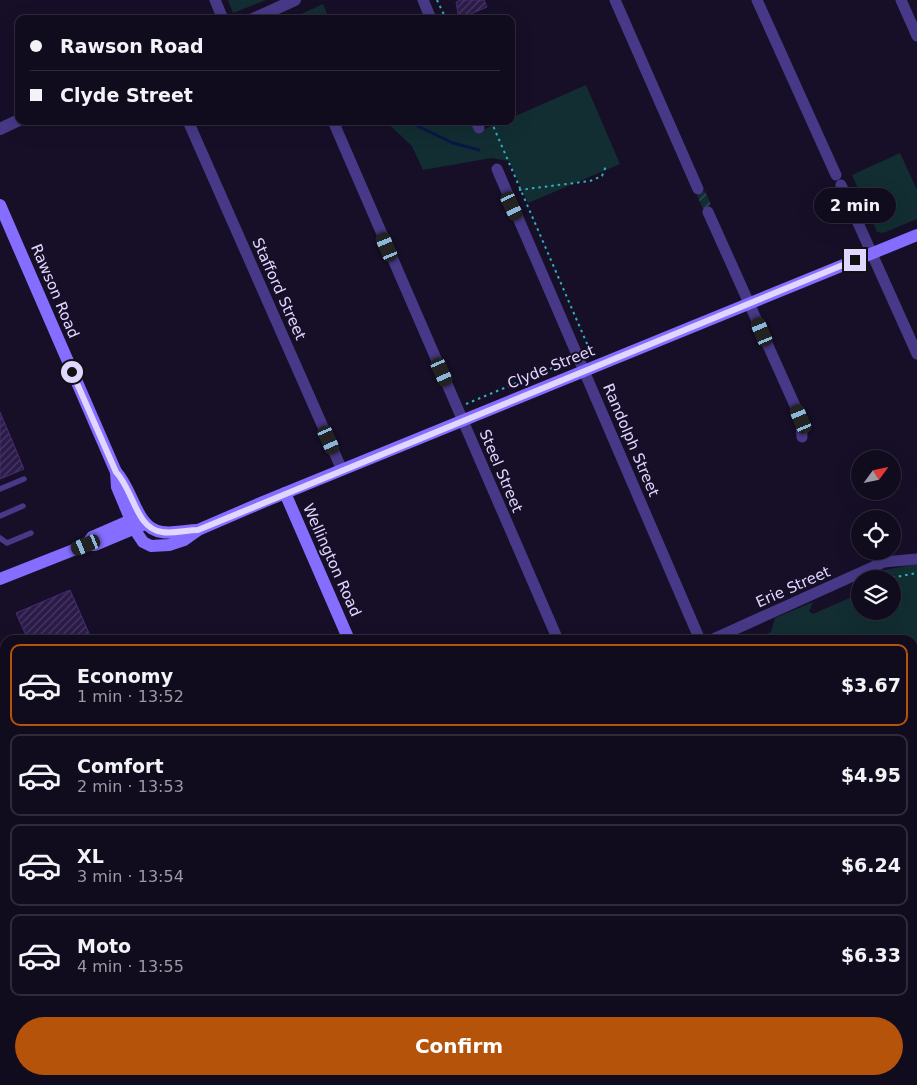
<!DOCTYPE html>
<meta charset="utf-8">
<style>
body{margin:0;font-family:"DejaVu Sans",sans-serif;background:#1a1427;color:#f1f3f6;height:100vh;display:flex;flex-direction:column;font-size:19px;white-space:nowrap}
*{box-sizing:border-box;margin:0}
p{font-size:16px;color:#9c9ba4}
.icon{flex:none;width:28px;height:28px;fill:none;stroke:currentColor;stroke-width:2;stroke-linecap:round;stroke-linejoin:round}
.map{position:relative;flex:1;overflow:hidden}
.panel{position:absolute;left:0px;top:635px;width:918px;height:450px;display:flex;flex-direction:column;background:#110b1e;border-radius:15px 15px 0 0;box-shadow:0 5px 20px #0002,0 0 0 1px #302b3c}
.panel>*{flex:none}
.hud{position:absolute;left:15px;top:15px;width:500px;height:110px;border-radius:10px;box-shadow:0 5px 20px #0002,0 0 0 1px #302b3c;display:grid;align-content:center;height:110px;padding:0 15px;background:#110b1e}
.needle{width:32px;rotate:57deg}
.fabs{position:absolute;left:851px;top:450px;display:grid;gap:10px}
.fabs a{display:grid;place-items:center;width:50px;height:50px;border-radius:50%;background:#110b1e;box-shadow:0 5px 20px #0002,0 0 0 1px #302b3c;font-size:25px}
.end{position:absolute;width:22px;height:22px;margin:-11px;border:6px solid #e0d6ff;background:#111;box-shadow:0 0 0 2px #111}
.from{border-radius:50%}
.bubble{position:absolute;height:35px;border-radius:18px;background:#110b1e;box-shadow:0 5px 20px #0002,0 0 0 1px #302b3c;font-size:16px;font-weight:800;line-height:35px;text-align:center}
.car{position:absolute;width:15px;height:30px;margin:-15px -8px;border-radius:6px;box-shadow:0 0 4px 1px #0007;background:linear-gradient(#222 24%,#8ab4d8 0 40%,#222 0 76%,#8ab4d8 0 86%,#222 0)}
.hud b{display:flex;align-items:center;gap:18px;height:48px;font-size:19px}
.hud b+b{border-top:1px solid #302b3c}
.hud i{width:12px;height:12px;background:#f1f3f6}
ul{padding:9px 0 0;list-style:none}
li{display:flex;align-items:center;gap:15px;height:82px;margin:0 10px 8px;padding:0 5px;border:2px solid #302b3c;border-radius:10px}
li div{flex:1}
li b{display:block;font-size:19px}
li em{font-style:normal;font-weight:800}
li.active{border-color:#b45309}
li>.icon{width:45px;height:45px;stroke-width:1.5}
.cta{display:flex;gap:10px;margin-top:auto;padding:10px 15px}
.cta a{flex:1;height:58px;border-radius:30px;background:#b45309;color:#fff;font-size:20px;font-weight:800;line-height:58px;text-align:center}
.map>svg:first-child{display:block}
.green{fill:#122e32}
.forest{fill:url(#forest-firs)}
.garden{fill:url(#garden-furrows)}
.lines{fill:none;stroke-linecap:round;stroke-linejoin:round}
.stream{stroke:#091747;stroke-width:3}
.river{stroke:#091747;stroke-width:18}
.building{fill:url(#building-hatch);stroke:#452c75}
.path{stroke:#2db0bc;stroke-width:2;stroke-dasharray:2.5 4;stroke-linecap:butt}
.service{stroke:#473987;stroke-width:5.5}
.minor{stroke:#473987;stroke-width:11}
.tertiary{stroke:#473987;stroke-width:12}
.secondary{stroke:#856dff;stroke-width:12}
.route{stroke:#e0d6ff;stroke-width:6}
.labels{text-anchor:middle;stroke-width:4;stroke-linejoin:round;paint-order:stroke}
.street-label{font-size:15px;fill:#e0d6ff;stroke:#170f28}
</style>
<div class="map">
<svg width="917" height="1085" viewBox="0 0 917 1085">
<defs>
<pattern id="forest-firs" width="22" height="20" patternUnits="userSpaceOnUse" patternTransform="scale(1.25)"><rect width="22" height="20" fill="#122e32"/><path d="M5 1l3.5 6h-7zM16 11l3.5 6h-7z" fill="#344c51"/></pattern>
<pattern id="garden-furrows" width="10" height="10" patternUnits="userSpaceOnUse" patternTransform="scale(1.25)"><rect width="10" height="10" fill="#122e32"/><path d="M-1 1l2-2M0 10L10 0M9 11l2-2" fill="none" stroke="#344c51"/></pattern>
<pattern id="building-hatch" width="6" height="6" patternUnits="userSpaceOnUse" patternTransform="scale(1.25)"><rect width="6" height="6" fill="#2b1b49"/><path d="M-1 1l2-2M0 6l6-6M5 7l2-2" fill="none" stroke="#493b64"/></pattern>
</defs>
<rect width="100%" height="100%" fill="#170f28"/>
<g class="green">
<path d="M228,0H266L233,13Z"/>
<path d="M323,4L329,19H290Z"/>
<path d="M586,85L620,164L528,203L509,161L491,158L423,170L412,146L385,121H472L478,132L503,121H511V118Z"/>
<path d="M900,153L917,190V219L883,233L877,232L852,175Z"/>
<path d="M917,564V737L913,739L912,640H753L771,632L775,618L813,602L809,611L813,614L856,595L860,587V611H892V579H864L884,570Z"/>
<path d="M917,768V952L913,954L912,771Z"/>
<path d="M646,1080H745L747,1085H644Z"/>
</g>
<g class="forest">
<path d="M912,842L917,843V889L913,891Z"/>
<path d="M5,936V1080H529L531,1085H0V938Z"/>
<path d="M560,1080H626L625,1085H562Z"/>
</g>
<path class="garden" d="M705,191L711,205L703,209L697,195Z"/>
<g class="lines">
<path class="stream" d="M407,121L453,143L479,150"/>
<g class="river">
<path d="M912,752L917,749"/>
<path d="M629,1085L631,1080"/>
</g>
</g>
<g class="building">
<path d="M461,0H484L487,7L459,19L456,2Z"/>
<path d="M0,412L24,469L0,479Z"/>
<path d="M70,590L92,640H28L16,613Z"/>
</g>
<g class="lines">
<g class="path">
<path d="M437,0L446,19"/>
<path d="M491,121L591,353"/>
<path d="M519,190L590,181L602,176L606,166"/>
<path d="M466,404L569,361"/>
<path d="M886,579L917,573"/>
<path d="M912,806L917,803"/>
<path d="M83,1080L84,1085"/>
<path d="M558,1080L560,1085"/>
<path d="M482,1085L494,1080"/>
<path d="M666,1085L670,1080"/>
</g>
<g class="service">
<path d="M0,489L24,479"/>
<path d="M0,516L23,506"/>
<path d="M0,538L7,543L31,533"/>
<path d="M0,653L5,660"/>
<path d="M912,967L917,965"/>
</g>
<g class="minor">
<path d="M215,0L223,19"/>
<path d="M423,0L431,19"/>
<path d="M615,0L698,189"/>
<path d="M757,0L836,175"/>
<path d="M901,0L917,36"/>
<path d="M188,121L342,470"/>
<path d="M333,121L558,640"/>
<path d="M476,121L479,128"/>
<path d="M497,169L700,640"/>
<path d="M841,185L917,354"/>
<path d="M708,212L801,419L802,437"/>
<path d="M711,640L884,562L917,559"/>
<path d="M830,1080L833,1085"/>
</g>
<g class="tertiary">
<path d="M253,19L295,0"/>
<path d="M0,129L19,120"/>
</g>
<g class="secondary">
<path d="M0,205L116,472L117,487L135,530L143,542L151,546L169,545L184,540L198,530L263,502L917,235"/>
<path d="M116,472C134,491 136,529 162,532C174,534 186,530 198,530"/>
<path d="M285,493L349,640"/>
<path d="M86,545L92,537L138,517"/>
<path d="M0,579L86,545H95L145,524"/>
<path d="M544,1080L547,1085"/>
</g>
</g>
<g class="lines">
<path class="route" d="M72,372L116,472C134,491 136,529 162,532C174,534 186,530 198,530L855,260"/>
</g>
<g class="labels">
<g class="street-label">
<text transform="translate(279 289) rotate(66)" y="5">Stafford Street</text>
<text transform="translate(55 291) rotate(67)" y="5">Rawson Road</text>
<text transform="translate(551 367) rotate(-22)" y="5">Clyde Street</text>
<text transform="translate(631 440) rotate(67)" y="5">Randolph Street</text>
<text transform="translate(501 471) rotate(67)" y="5">Steel Street</text>
<text transform="translate(332 560) rotate(66)" y="5">Wellington Road</text>
<text transform="translate(793 587) rotate(-24)" y="5">Erie Street</text>
</g>
</g>
</svg>
<div class="fabs">
<a><svg class="needle" viewBox="-14 -14 28 28"><path d="M0-13l5 13h-10z" fill="#e53935"/><path d="M0 13l5-13h-10z" fill="#9c9ba4"/></svg></a>
<a><svg class="icon" aria-label="locate" viewBox="0 0 24 24"><circle cx="12" cy="12" r="6"/><path d="M12 2v4M12 18v4M2 12h4M18 12h4"/></svg></a>
<a><svg class="icon" aria-label="layers" viewBox="0 0 24 24"><path d="M12 4l9 5-9 5-9-5zM3 14l9 5 9-5"/></svg></a>
</div>
<i class="end from" style="left:72px;top:372px"></i>
<i class="end" style="left:855px;top:260px"></i>
<div class="bubble" style="left:814px;top:188px;width:82px">2 min</div>
<i class="car" style="left:512px;top:206px;rotate:155deg"></i>
<i class="car" style="left:387px;top:247px;rotate:337deg"></i>
<i class="car" style="left:762px;top:332px;rotate:337deg"></i>
<i class="car" style="left:442px;top:372px;rotate:156deg"></i>
<i class="car" style="left:801px;top:419px;rotate:337deg"></i>
<i class="car" style="left:329px;top:440px;rotate:156deg"></i>
<i class="car" style="left:86px;top:545px;rotate:248deg"></i>
<div class="hud">
<b><i class="from"></i>Rawson Road</b>
<b><i></i>Clyde Street</b>
</div>
<section class="panel">
<ul>
<li class="active"><svg class="icon" aria-label="car" viewBox="0 0 24 24"><path d="M5 17H2v-5l4-1 3-4h7l3 4 3 1v5h-3M9 17h6M6 11h13"/><circle cx="7" cy="17" r="2"/><circle cx="17" cy="17" r="2"/></svg><div><b>Economy</b><p>1 min · 13:52</p></div><em>$3.67</em></li>
<li><svg class="icon" aria-label="car" viewBox="0 0 24 24"><path d="M5 17H2v-5l4-1 3-4h7l3 4 3 1v5h-3M9 17h6M6 11h13"/><circle cx="7" cy="17" r="2"/><circle cx="17" cy="17" r="2"/></svg><div><b>Comfort</b><p>2 min · 13:53</p></div><em>$4.95</em></li>
<li><svg class="icon" aria-label="car" viewBox="0 0 24 24"><path d="M5 17H2v-5l4-1 3-4h7l3 4 3 1v5h-3M9 17h6M6 11h13"/><circle cx="7" cy="17" r="2"/><circle cx="17" cy="17" r="2"/></svg><div><b>XL</b><p>3 min · 13:54</p></div><em>$6.24</em></li>
<li><svg class="icon" aria-label="car" viewBox="0 0 24 24"><path d="M5 17H2v-5l4-1 3-4h7l3 4 3 1v5h-3M9 17h6M6 11h13"/><circle cx="7" cy="17" r="2"/><circle cx="17" cy="17" r="2"/></svg><div><b>Moto</b><p>4 min · 13:55</p></div><em>$6.33</em></li>
</ul>
<div class="cta"><a>Confirm</a></div>
</section>
</div>
